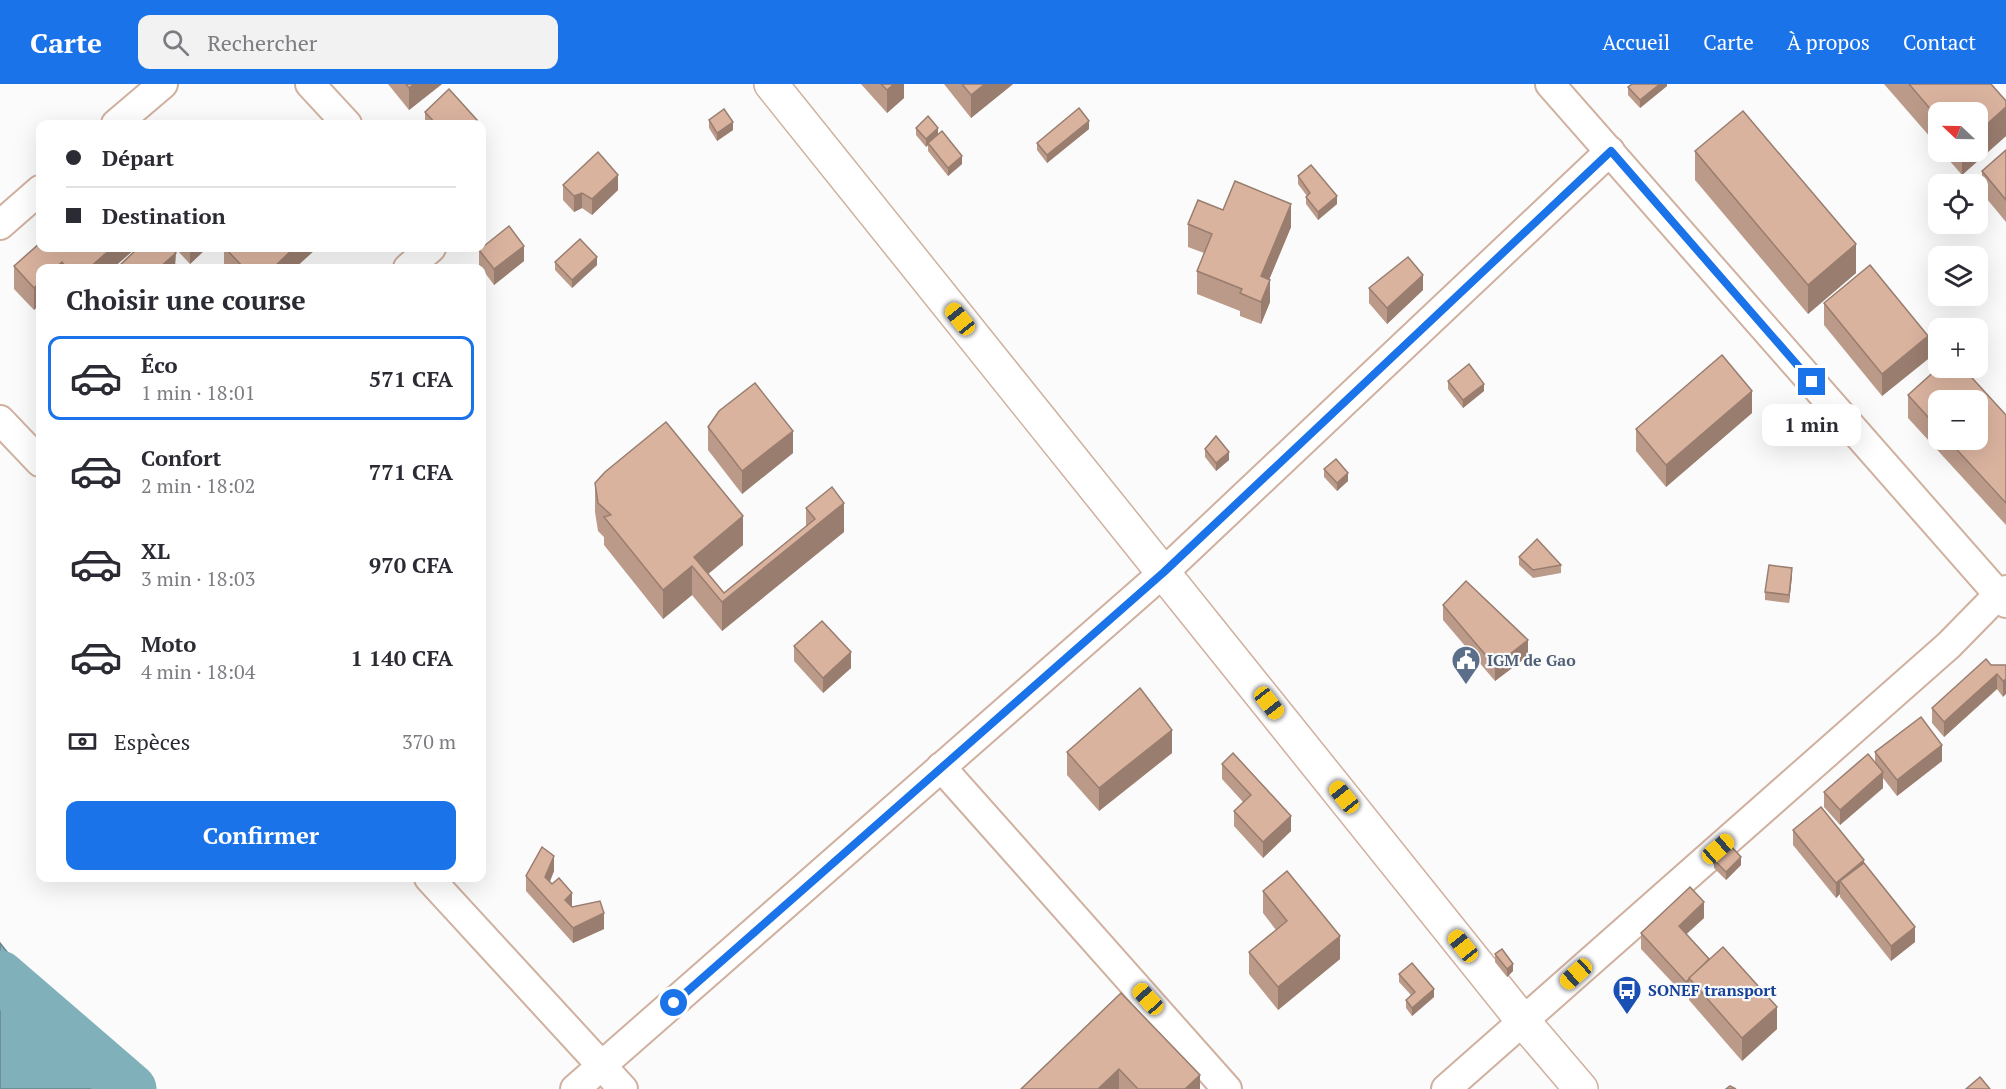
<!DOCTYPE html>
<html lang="fr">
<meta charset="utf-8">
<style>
body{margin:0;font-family:"PT Serif",serif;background:#f2f2f3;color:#2b2b33;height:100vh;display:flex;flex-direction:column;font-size:22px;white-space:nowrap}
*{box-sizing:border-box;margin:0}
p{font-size:20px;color:#7c7c81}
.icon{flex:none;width:33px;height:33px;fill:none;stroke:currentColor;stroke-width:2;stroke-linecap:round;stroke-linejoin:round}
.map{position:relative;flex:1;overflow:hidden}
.sheet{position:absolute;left:36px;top:180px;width:450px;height:618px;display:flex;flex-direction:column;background:#fff;border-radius:12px;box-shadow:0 6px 24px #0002}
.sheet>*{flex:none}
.top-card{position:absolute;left:36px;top:36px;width:450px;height:132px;border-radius:12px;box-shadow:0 6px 24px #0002;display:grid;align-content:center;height:132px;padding:0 30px;background:#fff}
.needle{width:39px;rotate:292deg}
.buttons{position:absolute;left:1928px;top:18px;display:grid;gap:12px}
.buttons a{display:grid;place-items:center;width:60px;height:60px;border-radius:12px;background:#fff;box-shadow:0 6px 24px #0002;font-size:30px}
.end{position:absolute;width:27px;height:27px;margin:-14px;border:8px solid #1a73e8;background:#fff;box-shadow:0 0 0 3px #fff}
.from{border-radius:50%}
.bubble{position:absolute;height:42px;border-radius:12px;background:#fff;box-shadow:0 6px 24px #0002;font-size:20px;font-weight:800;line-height:42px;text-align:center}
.car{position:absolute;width:18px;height:36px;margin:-18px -9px;border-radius:8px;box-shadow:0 0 4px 2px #0007;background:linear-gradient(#f5c518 24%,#345 0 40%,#f5c518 0 76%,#345 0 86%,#f5c518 0)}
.top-card b{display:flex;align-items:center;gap:21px;height:57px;font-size:22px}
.top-card b+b{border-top:2px solid #e1e1e2}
.top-card i{width:15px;height:15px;background:#2b2b33}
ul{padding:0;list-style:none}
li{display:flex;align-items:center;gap:18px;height:84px;margin:0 12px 9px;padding:0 18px;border:3px solid transparent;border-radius:12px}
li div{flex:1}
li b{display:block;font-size:22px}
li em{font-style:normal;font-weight:800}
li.active{border-color:#1a73e8}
li>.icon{width:54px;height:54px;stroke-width:1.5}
h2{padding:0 30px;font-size:27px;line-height:72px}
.pay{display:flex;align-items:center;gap:15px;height:66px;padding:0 30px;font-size:22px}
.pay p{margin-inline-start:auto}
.cta{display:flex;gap:12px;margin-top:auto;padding:12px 30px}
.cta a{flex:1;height:69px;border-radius:12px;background:#1a73e8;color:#fff;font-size:24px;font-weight:800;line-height:69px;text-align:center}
header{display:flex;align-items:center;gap:36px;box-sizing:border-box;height:84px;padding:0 30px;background:#1a73e8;color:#fff}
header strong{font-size:28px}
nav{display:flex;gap:33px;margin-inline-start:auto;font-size:21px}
.search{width:420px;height:54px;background:#f2f2f3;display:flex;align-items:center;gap:15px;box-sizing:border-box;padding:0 21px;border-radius:12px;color:#7c7c81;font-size:22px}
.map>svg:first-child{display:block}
.water{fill:#80b1ba;stroke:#67868a;stroke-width:1.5}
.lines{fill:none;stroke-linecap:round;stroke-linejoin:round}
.river{stroke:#80b1ba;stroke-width:51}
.street-casing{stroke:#d0b09f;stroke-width:32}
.primary-casing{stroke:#d0b09f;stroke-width:36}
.street{stroke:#fff;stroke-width:28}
.primary{stroke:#fff;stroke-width:33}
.wall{fill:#bb9a89;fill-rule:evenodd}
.shaded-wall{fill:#997d6f}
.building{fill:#dab39f;stroke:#997d6f;stroke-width:1.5}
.route{stroke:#1a73e8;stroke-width:8}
.labels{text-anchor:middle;stroke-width:4.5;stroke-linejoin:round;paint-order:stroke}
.service-label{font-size:16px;font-weight:bold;fill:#4e5e75;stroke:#fbfbfb;text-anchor:start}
.transit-label{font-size:16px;font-weight:bold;fill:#164399;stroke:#fbfbfb;text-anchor:start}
</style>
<header>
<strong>Carte</strong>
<div class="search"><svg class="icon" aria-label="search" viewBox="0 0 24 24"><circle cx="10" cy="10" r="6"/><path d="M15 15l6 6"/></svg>Rechercher</div>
<nav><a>Accueil</a><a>Carte</a><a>À propos</a><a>Contact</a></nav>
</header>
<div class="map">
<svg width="2006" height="1005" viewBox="0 0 2006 1005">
<rect width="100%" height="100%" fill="#fbfbfb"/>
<path class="water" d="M0,859L114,1005H0Z"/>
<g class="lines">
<path class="river" d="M0,892L131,1005"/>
<g class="street-casing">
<g id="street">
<path d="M310,0L347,40"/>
<path d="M1550,0L2006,519"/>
<path d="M116,40L163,0"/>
<path d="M0,141L40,106"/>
<path d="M408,184L431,164"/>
<path d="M0,336L40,378"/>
<path d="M941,683L1227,1005"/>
<path d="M429,794L623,1005"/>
<path d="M575,1005L1164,488L1610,67"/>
<path d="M1446,1005L1949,561L1998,511L2006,506"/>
</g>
</g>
<g class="primary-casing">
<path id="primary" d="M771,0L1523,937L1581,1005"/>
</g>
<use href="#street" class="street"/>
<use href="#primary" class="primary"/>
</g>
<g class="wall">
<path d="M388,0H442L409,26Z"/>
<path d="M861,0H904V14L887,29Z"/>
<path d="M944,0H1013L971,34Z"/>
<path d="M1667,0V2L1640,24L1628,11V3Z"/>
<path d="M1884,0H1991L2006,17V52L1962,91L1942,68H1977V28H1938V62Z"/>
<path d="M425,28L477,40H425Z"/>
<path d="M709,36L733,46L717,57L709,44Z"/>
<path d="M916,44L938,51L962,80L948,92L928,67V61L926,63L916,51Z"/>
<path d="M1089,45L1047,79L1037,66V59Z"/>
<path d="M2006,66V138L1982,109V87Z"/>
<path d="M1695,67L1856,189L1808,230L1695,96Z"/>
<path d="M1298,92L1337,120L1318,136L1306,120V113L1307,112L1298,100Z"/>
<path d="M563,101L618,106L592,131L582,124L574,128L563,116Z"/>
<path d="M1223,126L1291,143L1269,196L1270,218L1261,240L1240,232V227L1197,210V187L1204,169L1188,163V140Z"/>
<path d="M40,164H136L113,184H40V220L34,226L14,205V182Z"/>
<path d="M175,164H207L190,180Z"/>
<path d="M224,164H317L295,184H224Z"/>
<path d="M479,166L524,177L494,201L479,181Z"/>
<path d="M555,178L597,181L572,204L555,186Z"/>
<path d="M1369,204L1423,206L1387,240L1369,219Z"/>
<path d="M1824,219L1928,275L1882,312L1824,241Z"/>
<path d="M40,281V303L37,299V283Z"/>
<path d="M1938,284H1963L2006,331V441L1908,334V311ZM1938,316H1977V356H1938Z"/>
<path d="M1448,297L1484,307L1463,324L1448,305Z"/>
<path d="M1752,329L1666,403L1636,367V345Z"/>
<path d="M708,343L793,369L742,410L708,366Z"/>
<path d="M1205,365L1229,376L1216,387L1205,373Z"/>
<path d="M1324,385L1348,397L1337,407L1324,393Z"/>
<path d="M595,399L743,461L708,490L724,509L806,442V424L844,448L722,547L692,511L663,535L604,461V453L598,447L595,428Z"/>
<path d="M1519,473L1561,481V489L1533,494L1519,481Z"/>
<path d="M1792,492L1789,519L1765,516V508Z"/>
<path d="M1443,521L1528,572L1495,597L1443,536Z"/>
<path d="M794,562L851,584L823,609L794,577Z"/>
<path d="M1991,581H2006L2003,613L1997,605L1944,653L1932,639V624Z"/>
<path d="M1067,668L1172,669L1099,727L1067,691Z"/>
<path d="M1875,668L1942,677L1897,712L1883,694V704L1840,741L1824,723V708L1875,679Z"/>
<path d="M1222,680L1291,747L1263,774L1234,742V727L1243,718L1222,695Z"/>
<path d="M1793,746L1864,779L1915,858L1891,877L1840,813V810L1836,814L1793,761Z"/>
<path d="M1714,776L1741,781L1726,796L1714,784Z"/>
<path d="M554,787L550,798L572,823L604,845L573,859L526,807V792Z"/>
<path d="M1263,807L1340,875L1278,926L1249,890V868L1276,846L1263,829Z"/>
<path d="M1704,834L1686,850L1777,945L1742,977L1689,916V910L1686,913L1641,865V849Z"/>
<path d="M1495,870L1513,887L1507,893L1495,878Z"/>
<path d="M1399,890L1434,913L1412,932L1406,924V916L1411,911L1399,898Z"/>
<path d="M1121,909L1200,1005H1021Z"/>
</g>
<g class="shaded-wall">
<path d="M414,0H442L409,26V4Z"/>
<path d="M894,0H904V14L887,29V6Z"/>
<path d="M985,0H1013L971,34V11Z"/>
<path d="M1660,0H1667V2L1640,24V16Z"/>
<path d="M2006,23V52L1962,91V68H1977V49Z"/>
<path d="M1089,37V45L1047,79V71Z"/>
<path d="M733,38V46L717,57V49Z"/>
<path d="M938,44V52L928,59V61L926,63V55Z"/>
<path d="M962,72V80L948,92V84Z"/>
<path d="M618,91V106L592,131V115Z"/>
<path d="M582,109V124L574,128V112Z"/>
<path d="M1337,112V120L1318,136V128Z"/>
<path d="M1291,120V143L1261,215V192Z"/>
<path d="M1856,160V189L1808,230V201Z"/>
<path d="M524,162V177L494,201V185Z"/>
<path d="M112,164H136L113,184H89Z"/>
<path d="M190,164H207L190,180Z"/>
<path d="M294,164H317L295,184H273Z"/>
<path d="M176,169L175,184H159Z"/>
<path d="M597,173V181L572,204V196Z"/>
<path d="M62,178V184H55Z"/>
<path d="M1423,191V206L1387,240V224Z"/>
<path d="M1270,196V218L1261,240V218Z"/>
<path d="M40,198V220L34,226V204Z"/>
<path d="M1928,252V275L1882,312V290Z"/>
<path d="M1484,300V307L1463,324V316Z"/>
<path d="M1752,307V329L1666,403V381Z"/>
<path d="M793,347V369L742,410V387Z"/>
<path d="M1229,368V376L1216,387V379Z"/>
<path d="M1348,389V397L1337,407V399Z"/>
<path d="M844,419V448L722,547V518Z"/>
<path d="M743,432V461L702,495L694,473Z"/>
<path d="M692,482V511L663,535V506Z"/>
<path d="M1792,484V492L1789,519V511Z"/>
<path d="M1528,556V572L1495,597V582Z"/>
<path d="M851,568V584L823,609V594Z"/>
<path d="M1997,590V605L1944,653V638Z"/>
<path d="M2006,595V610L2003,613V597Z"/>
<path d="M1172,646V669L1099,727V704Z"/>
<path d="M1942,661V677L1897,712V696Z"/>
<path d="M1883,688V704L1840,741V726Z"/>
<path d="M1291,732V747L1263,774V758Z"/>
<path d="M554,772V787L545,808V793Z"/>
<path d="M1741,773V781L1726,796V788Z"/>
<path d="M1864,776V791L1840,797V810L1836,814V799Z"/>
<path d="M572,809V825L565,816Z"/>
<path d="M1704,818V834L1679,857V842Z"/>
<path d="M604,829V845L573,859V844Z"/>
<path d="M1915,843V858L1891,877V862Z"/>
<path d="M1340,852V875L1278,926V903Z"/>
<path d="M1513,880V887L1507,893V885Z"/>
<path d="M1689,895V910L1686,913V898Z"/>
<path d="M1434,905V913L1412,932V924Z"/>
<path d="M1777,923V945L1742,977V954Z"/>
<path d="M1119,985V1005H1098Z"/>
<path d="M1200,991V1005H1185Z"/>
</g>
<g class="building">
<path d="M406,0H414L409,4Z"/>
<path d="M881,0H894L887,6Z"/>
<path d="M962,0H985L971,11Z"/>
<path d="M1632,0H1660L1640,16L1628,3Z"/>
<path d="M1909,0H1991L2006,17V23L1977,49V28H1938V34Z"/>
<path d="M449,5L477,36L472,40H436L425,28Z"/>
<path d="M1079,24L1089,37L1047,71L1037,59Z"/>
<path d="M724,25L733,38L717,49L709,36Z"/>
<path d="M1743,27L1856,160L1808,201L1695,67Z"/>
<path d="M928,32L938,44L926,55L916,44Z"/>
<path d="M942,47L962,72L948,84L928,59Z"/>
<path d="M2006,66V116L1982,87Z"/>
<path d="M598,68L618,91L592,115L582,109L574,112L563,101Z"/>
<path d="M1311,81L1337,112L1318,128L1306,113L1310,109L1298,92Z"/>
<path d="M1235,97L1291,120L1261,192L1270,196L1261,218L1240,209L1242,205L1197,187L1212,150L1188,140L1198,116L1223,126Z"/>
<path d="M509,142L524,162L494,185L479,166Z"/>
<path d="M580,155L597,173L572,196L555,178Z"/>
<path d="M40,159V164H112L89,184H67L62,178L55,184H40V198L34,204L14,182Z"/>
<path d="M138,164H171L176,169L159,184H117Z"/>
<path d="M225,164H294L273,184H244Z"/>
<path d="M1408,173L1423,191L1387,224L1369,204Z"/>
<path d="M1870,181L1928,252L1882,290L1824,219Z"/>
<path d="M1722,271L1752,307L1666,381L1636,345Z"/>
<path d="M1469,280L1484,300L1463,316L1448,297Z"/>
<path d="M40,281V288L37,283Z"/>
<path d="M1938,284H1963L2006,331V419L1948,356H1977V316H1938V344L1908,311Z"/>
<path d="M755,299L793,347L742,387L708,343L719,327Z"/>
<path d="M666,338L743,432L694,473L724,509L815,435L806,424L832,403L844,419L722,518L692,482L663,506L604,433L611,431L598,419L595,399L605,388Z"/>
<path d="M1216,352L1229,368L1216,379L1205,365Z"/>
<path d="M1336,375L1348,389L1337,399L1324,385Z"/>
<path d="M1537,455L1561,481L1533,486L1519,473Z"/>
<path d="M1769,481L1792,484L1789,511L1765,508Z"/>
<path d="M1466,497L1528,556L1495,582L1443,521Z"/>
<path d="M822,537L851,568L823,594L794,562Z"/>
<path d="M1986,575L1991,581H2006V595L2003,597L1997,590L1944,638L1932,624Z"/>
<path d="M1140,604L1172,646L1099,704L1067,668Z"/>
<path d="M1921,633L1942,661L1897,696L1875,668Z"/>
<path d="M1233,669L1291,732L1263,758L1234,727L1251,711L1222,680Z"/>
<path d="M1868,670L1883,688L1840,726L1824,708Z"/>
<path d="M1821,723L1864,776L1836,799L1793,746Z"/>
<path d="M1730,761L1741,773L1726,788L1714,776Z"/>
<path d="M542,763L554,772L545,793L552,800L559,794L572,809L565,816L572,823L600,817L604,829L573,844L526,792Z"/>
<path d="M1864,779L1915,843L1891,862L1840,797Z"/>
<path d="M1287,787L1340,852L1278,903L1249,868L1287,837L1263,807Z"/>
<path d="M1690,803L1704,818L1679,842L1709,875L1686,898L1641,849Z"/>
<path d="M1723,863L1777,923L1742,954L1689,894Z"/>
<path d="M1502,865L1513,880L1507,885L1495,870Z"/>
<path d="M1412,879L1434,905L1412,924L1406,916L1415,908L1399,890Z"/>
<path d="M1121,909L1200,991L1185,1005H1138L1119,985L1098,1005H1021Z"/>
<path d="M1980,993L1990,1005H1966Z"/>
<path d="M1730,1002L1736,1005H1726Z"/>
</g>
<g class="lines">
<path class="route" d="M674,919L1164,488L1611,67L1812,298"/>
</g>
<defs>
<g id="civic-pin" transform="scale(1.5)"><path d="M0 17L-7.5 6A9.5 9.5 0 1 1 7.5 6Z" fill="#5c6f8a" stroke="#fbfbfb"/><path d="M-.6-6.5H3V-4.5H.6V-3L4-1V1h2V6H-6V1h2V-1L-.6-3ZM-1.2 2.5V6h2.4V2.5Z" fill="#fff"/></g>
<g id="bus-pin" transform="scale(1.5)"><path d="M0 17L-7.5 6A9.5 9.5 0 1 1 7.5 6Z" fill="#1a4fb4" stroke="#fbfbfb"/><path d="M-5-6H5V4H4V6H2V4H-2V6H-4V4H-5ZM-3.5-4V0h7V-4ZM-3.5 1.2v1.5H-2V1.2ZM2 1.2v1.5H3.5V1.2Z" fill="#fff"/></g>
</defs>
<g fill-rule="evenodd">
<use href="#civic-pin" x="1466" y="576"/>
<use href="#bus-pin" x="1627" y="906"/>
</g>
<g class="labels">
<g class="service-label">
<text x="1487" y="582">IGM de Gao</text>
</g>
<g class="transit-label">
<text x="1648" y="912">SONEF transport</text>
</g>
</g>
</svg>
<div class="buttons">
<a><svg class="needle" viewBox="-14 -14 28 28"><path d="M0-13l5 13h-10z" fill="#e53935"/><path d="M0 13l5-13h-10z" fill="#7c7c81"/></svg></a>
<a><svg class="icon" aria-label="locate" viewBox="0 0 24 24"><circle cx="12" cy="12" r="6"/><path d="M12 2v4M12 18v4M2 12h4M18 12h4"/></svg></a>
<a><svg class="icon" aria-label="layers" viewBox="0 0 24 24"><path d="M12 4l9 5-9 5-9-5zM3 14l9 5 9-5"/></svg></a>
<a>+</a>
<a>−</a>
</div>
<i class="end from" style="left:674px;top:919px"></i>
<i class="end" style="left:1812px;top:298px"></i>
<div class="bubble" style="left:1762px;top:320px;width:99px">1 min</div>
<i class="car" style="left:960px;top:235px;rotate:321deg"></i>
<i class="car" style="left:1269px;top:619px;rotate:142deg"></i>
<i class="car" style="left:1344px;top:713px;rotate:321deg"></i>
<i class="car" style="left:1718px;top:765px;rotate:49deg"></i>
<i class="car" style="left:1463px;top:862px;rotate:321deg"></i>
<i class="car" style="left:1576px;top:890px;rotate:228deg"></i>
<i class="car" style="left:1148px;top:915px;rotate:318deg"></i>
<div class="top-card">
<b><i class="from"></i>Départ</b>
<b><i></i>Destination</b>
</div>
<section class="sheet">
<h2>Choisir une course</h2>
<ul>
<li class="active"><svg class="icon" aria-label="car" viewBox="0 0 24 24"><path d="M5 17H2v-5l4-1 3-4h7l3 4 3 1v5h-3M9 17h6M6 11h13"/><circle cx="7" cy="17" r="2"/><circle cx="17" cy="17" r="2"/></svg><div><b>Éco</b><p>1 min · 18:01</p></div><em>571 CFA</em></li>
<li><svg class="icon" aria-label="car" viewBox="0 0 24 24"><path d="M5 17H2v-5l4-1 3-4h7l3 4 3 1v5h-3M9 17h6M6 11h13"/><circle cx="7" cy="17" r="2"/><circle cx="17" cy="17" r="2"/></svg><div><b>Confort</b><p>2 min · 18:02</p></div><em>771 CFA</em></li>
<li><svg class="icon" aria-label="car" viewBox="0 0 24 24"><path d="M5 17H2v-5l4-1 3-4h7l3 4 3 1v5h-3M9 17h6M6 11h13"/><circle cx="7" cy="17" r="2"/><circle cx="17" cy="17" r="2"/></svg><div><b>XL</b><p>3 min · 18:03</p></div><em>970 CFA</em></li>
<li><svg class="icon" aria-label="car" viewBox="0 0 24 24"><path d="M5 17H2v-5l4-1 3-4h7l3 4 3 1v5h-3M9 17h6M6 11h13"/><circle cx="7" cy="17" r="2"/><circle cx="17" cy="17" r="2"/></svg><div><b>Moto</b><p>4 min · 18:04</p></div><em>1 140 CFA</em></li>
</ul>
<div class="pay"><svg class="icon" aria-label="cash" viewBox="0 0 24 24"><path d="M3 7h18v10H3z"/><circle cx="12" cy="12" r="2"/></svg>Espèces<p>370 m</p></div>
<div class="cta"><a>Confirmer</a></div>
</section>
</div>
